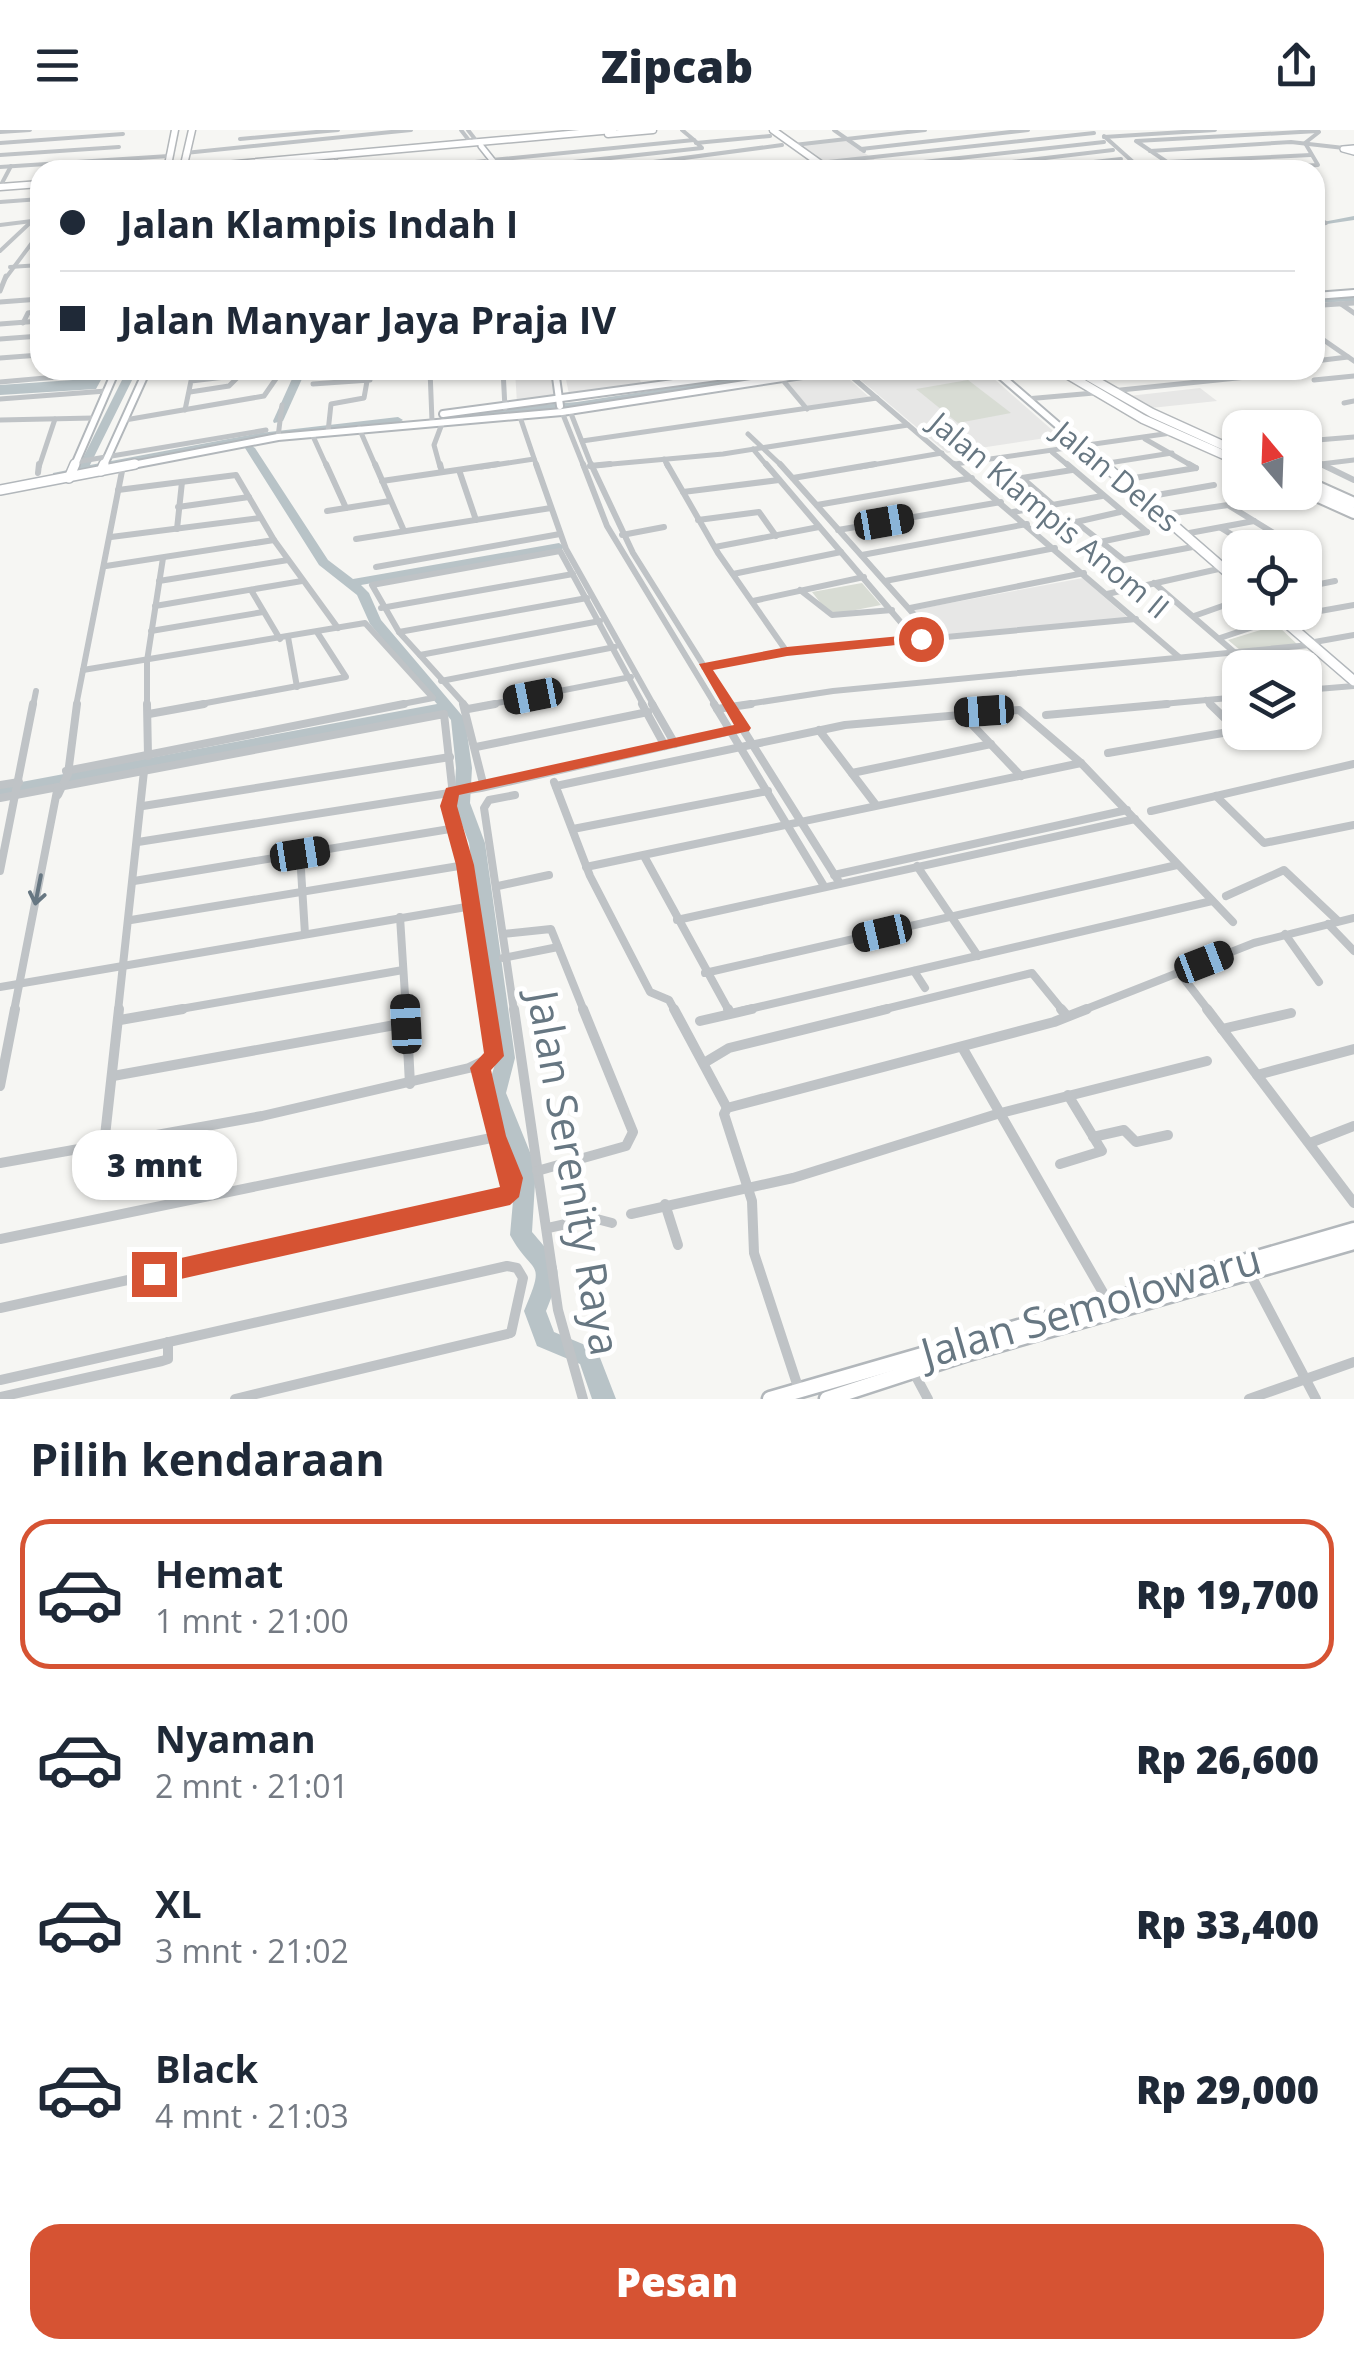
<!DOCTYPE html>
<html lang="id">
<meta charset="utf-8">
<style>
body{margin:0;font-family:"Open Sans",sans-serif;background:#f2f2f3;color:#1f2937;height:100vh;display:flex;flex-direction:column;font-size:38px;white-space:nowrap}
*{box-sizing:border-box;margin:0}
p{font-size:32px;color:#747a83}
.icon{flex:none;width:55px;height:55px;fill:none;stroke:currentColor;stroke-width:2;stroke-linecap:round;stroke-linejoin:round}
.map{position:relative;height:1269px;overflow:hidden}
.drawer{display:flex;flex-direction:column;background:#fff;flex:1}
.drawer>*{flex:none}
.guide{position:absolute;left:30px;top:30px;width:1295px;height:220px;border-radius:30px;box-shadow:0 2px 8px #0004;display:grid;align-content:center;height:220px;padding:0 30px;background:#fff}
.needle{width:65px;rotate:341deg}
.fabs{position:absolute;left:1222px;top:280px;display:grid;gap:20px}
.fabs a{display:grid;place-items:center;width:100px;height:100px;border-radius:20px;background:#fff;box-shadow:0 2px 8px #0004;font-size:50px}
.end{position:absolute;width:45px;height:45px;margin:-22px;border:12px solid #d65333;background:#fff;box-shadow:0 0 0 5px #fff}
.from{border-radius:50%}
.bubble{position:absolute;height:70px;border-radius:30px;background:#fff;box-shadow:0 2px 8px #0004;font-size:32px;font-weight:800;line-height:70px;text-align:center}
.car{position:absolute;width:30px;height:60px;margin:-30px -15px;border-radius:12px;box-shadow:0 0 8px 2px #0007;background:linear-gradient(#222 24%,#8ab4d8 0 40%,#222 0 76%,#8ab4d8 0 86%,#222 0)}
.guide b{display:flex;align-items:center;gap:35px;height:95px;font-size:38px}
.guide b+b{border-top:2px solid #e0e1e3}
.guide i{width:25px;height:25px;background:#1f2937}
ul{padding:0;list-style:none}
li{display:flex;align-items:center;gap:30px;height:150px;margin:0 20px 15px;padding:0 10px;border:5px solid transparent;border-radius:30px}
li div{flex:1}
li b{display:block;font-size:38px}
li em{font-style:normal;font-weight:800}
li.on{border-color:#d65333}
li>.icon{width:90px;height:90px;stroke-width:1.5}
h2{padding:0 30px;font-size:45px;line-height:120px}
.primary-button{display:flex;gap:20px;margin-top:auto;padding:20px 30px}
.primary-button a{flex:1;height:115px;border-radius:30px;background:#d65333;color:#fff;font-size:40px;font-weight:800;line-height:115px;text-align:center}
header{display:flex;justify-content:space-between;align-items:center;height:130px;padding:0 30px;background:#fff;font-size:45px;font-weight:800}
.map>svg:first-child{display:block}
.built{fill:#e7e7e6}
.green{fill:#d8dcd4}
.water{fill:#b8c3c7}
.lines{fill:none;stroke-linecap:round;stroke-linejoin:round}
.river{fill:#b8c3c7;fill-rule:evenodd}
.secondary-far3-casing{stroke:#b2b7bb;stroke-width:8}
.secondary-far2-casing{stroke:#b2b7bb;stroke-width:10}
.secondary-far1-casing{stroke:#b2b7bb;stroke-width:12}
.secondary-casing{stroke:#b2b7bb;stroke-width:19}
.primary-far2-casing{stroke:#b3b7ba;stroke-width:9}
.primary-far1-casing{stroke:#b3b7ba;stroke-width:11}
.primary-casing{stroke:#b3b7ba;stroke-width:14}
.street-far4{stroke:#bfc3c6;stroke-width:4}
.street-far3{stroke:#bfc3c6;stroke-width:5}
.street-far2{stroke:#bfc3c6;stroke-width:6}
.street-far1{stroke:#bfc3c6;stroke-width:8}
.street{stroke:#bfc3c6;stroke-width:10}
.secondary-far3{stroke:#fff;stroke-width:5}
.secondary-far2{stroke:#fff;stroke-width:6}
.secondary-far1{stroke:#fff;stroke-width:9}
.secondary{stroke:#fff;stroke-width:14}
.primary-far2{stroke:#fff;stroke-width:6}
.primary-far1{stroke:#fff;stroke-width:8}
.primary{stroke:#fff;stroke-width:10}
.oneway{stroke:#677782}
.route{fill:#d65333}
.labels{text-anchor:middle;stroke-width:10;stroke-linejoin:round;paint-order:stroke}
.far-street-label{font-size:30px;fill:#677782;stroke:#fff}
.near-street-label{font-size:42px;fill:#677782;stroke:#fff}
</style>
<header><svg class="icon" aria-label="menu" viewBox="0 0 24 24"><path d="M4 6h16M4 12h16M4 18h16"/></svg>Zipcab<svg class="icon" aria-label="share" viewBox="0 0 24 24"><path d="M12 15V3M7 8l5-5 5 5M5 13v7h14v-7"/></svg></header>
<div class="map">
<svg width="1354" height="1269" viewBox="0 0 1354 1269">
<rect width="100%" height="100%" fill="#f6f6f3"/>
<g class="built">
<path d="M846,10L889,40H836L800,15Z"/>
<path d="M515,240H552L554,265L517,274Z"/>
<path d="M564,240H637L641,253L569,264Z"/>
<path d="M849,240H984L1059,306L947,323Z"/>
<path d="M841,242L869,267L808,276L784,251Z"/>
<path d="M1200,258L1217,271L1151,278L1129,266Z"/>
<path d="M1083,448L1129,489L935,506L913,480Z"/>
</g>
<g class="green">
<path d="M968,250L1011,283L958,293L916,259Z"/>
<path d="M862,453L881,475L830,485L812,462Z"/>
<path d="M1277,495L1298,515L1240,520L1228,510Z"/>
</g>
<path class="water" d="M102,248L96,259L0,265V255Z"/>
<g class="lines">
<g class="river">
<path d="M1354,86V90L1327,94L1323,92Z"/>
<path d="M1354,165V171L1315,173V167Z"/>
<path d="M127,240H137L90,335L260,303L398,287L403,290L398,293L260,309L53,347V343L78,338Z"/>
<path d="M296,240H306L283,291L274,293L273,291Z"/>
<path d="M784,240H808L803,243L577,278L444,289L439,286L444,283L577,272Z"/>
<path d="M250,315L255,318L328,430L353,449L559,413L565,417L559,421L361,455L369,463L381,490L465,589L472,638L470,673L485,713L515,928L506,963L536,1037L532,1102C562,1137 564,1137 546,1181L554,1202L597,1220L616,1269H592L580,1234L537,1216L524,1181C547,1127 533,1147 510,1105L516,1037L486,963L497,928L469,713L454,673L456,638L451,590L444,581L0,666V656L437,574L370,494L357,465L319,435L245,318Z"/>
</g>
<g class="secondary-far3-casing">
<g id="secondary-far3">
<path d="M481,16L500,40"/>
<path d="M1354,18L1343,19L1354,22"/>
</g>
</g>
<g class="secondary-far2-casing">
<g id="secondary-far2">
<path d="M1315,166L1354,163"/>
<path d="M555,240L560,276"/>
<path d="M994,240L1106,337"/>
<path d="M443,284L769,240"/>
<path d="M74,337L116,240"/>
<path d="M103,337L147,240"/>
<path d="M122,337L278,307L562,282L835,240"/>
</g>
</g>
<g class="secondary-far1-casing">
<g id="secondary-far1">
<path d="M1103,334L1240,453"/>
<path d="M101,341L104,334"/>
<path d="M69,348L75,334"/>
<path d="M0,360L135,334"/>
<path d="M1274,482L1354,551"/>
</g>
</g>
<g class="secondary-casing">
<g id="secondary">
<path d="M770,1269L1354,1100"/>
<path d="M827,1269L968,1223L1354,1112"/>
</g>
</g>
<g class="primary-far2-casing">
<g id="primary-far2">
<path d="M773,0L829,40"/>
<path d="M608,4L653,0"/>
<path d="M183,39L192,0"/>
<path d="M167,40L175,0"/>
<path d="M169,40L613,0"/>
<path d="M0,57L40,54"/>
</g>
</g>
<g class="primary-far1-casing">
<g id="primary-far1">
<path d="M1060,240L1143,289L1240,332"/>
<path d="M1077,240L1152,283L1240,323"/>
</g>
</g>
<g class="primary-casing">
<g id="primary">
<path d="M1305,351L1354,373"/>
<path d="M1305,361L1354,383"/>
</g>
</g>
<g class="street-far4">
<path d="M461,0L471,13"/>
<path d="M468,0L478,13"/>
<path d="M834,0L864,21"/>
<path d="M0,2L30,0"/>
<path d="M1104,6L1142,40"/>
<path d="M1104,7L1215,0"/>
<path d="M240,9L338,0"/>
<path d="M0,13L123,4"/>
<path d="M696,13L770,6"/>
<path d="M794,15L925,0"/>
<path d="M861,19L1028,0"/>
<path d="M1150,21L1291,12L1344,18"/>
<path d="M185,23L411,0"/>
<path d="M0,25L119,17"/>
<path d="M1311,25L1167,32L1136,11L1318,1"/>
<path d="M336,30L341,40"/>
<path d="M492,30L694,10L682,0"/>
<path d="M819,33L1094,3"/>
<path d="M887,36L1104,12"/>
<path d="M0,37L169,26"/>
<path d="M1138,38L1203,40"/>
<path d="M1251,39L1318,35L1305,13L1319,2"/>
<path d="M394,40L485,31"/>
<path d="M500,40L702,18L694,10"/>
<path d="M593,40L782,15"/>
<path d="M945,40L1113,20"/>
<path d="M1020,40L1121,29"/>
<path d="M1112,40L1131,38"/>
<path d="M2,53L11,36"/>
<path d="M0,72L40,69"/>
<path d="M1315,87L1326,93L1315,95"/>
<path d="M0,95L40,90"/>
<path d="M0,121L32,91"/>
<path d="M10,137L40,135"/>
<path d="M5,149L40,102"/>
</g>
<g class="street-far3">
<path d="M0,161L6,146"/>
<path d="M32,169L40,148"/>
<path d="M1315,170L1323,175L1354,173"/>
<path d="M0,172L40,169"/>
<path d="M1341,174L1354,183"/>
<path d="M23,193L28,183L40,181"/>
<path d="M0,194L40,191"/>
<path d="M1315,204L1354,231"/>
<path d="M0,209L40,206"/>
<path d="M0,228L40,225"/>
<path d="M1315,231L1348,227"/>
<path d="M430,240L432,291"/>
<path d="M503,240L505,278"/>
<path d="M844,240L957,337"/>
<path d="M1085,245L1132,240"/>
<path d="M781,248L807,279"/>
<path d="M1314,250L1354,246"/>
<path d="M0,252L136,240"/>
<path d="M313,254L370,250"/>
<path d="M1111,261L1266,245"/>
<path d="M190,262L229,256L245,240"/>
<path d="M0,269L106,261"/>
<path d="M1026,269L1094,263"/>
<path d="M1344,273L1354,271"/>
<path d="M185,280L191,251L242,245"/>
<path d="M570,281L592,337"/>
<path d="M562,282L584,337"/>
<path d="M520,287L537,337"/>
<path d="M0,290L93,288"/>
<path d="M125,290L264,266L282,240"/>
<path d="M359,298L376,337"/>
<path d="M328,302L331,274L364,268L369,240"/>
<path d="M312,304L327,337"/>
<path d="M748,304L783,337"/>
<path d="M278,307L282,275"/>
<path d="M1145,309L1194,337"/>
<path d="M582,311L877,268"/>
<path d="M1305,311L1354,307"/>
<path d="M753,319L768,337"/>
<path d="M1052,322L1070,337"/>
<path d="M664,329L668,337"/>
<path d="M76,332L266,300"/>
<path d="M955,334L1171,303"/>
<path d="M1102,334L1172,323"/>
<path d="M590,336L723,324L908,295"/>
<path d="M39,337L55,289"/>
<path d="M440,337L434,315L443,291"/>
<path d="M481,337L534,329"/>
<path d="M860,337L942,323"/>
<path d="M1327,337L1321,334L1354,330"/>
</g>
<g class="street-far2">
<path d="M326,334L346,378"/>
<path d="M375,334L404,401"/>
<path d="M440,334L442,342"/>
<path d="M536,334L566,419L654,576"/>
<path d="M583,334L607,396L716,576"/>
<path d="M591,334L633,423L729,576"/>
<path d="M667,334L718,423L787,522"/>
<path d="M766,334L915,509"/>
<path d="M780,334L934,507"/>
<path d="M954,334L1179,527"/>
<path d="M1067,334L1147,402"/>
<path d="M1189,334L1196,338"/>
<path d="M1321,334L1354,350"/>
<path d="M590,336L610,334"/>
<path d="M459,340L476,390"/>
<path d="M38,343L39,334"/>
<path d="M793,348L875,334"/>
<path d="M1122,350L1196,338"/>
<path d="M382,351L498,334"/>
<path d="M118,360L236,345L274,410L338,498"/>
<path d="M683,362L779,350"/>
<path d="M1140,368L1214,355"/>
<path d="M817,375L972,348"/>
<path d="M1053,375L1022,348L1072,340"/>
<path d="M178,377L249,367"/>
<path d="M327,381L390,371"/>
<path d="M1013,382L1102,366"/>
<path d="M1161,385L1228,375L1298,418"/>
<path d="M698,390L759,382L776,406"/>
<path d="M1076,392L1124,430L1198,416"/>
<path d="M1076,392L1120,382"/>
<path d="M1221,398L1254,418"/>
<path d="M177,399L182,352"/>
<path d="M838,400L1001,372"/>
<path d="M1184,404L1254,391"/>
<path d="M622,405L664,397"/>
<path d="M111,407L260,388"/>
<path d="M356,409L551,378"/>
<path d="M1100,412L1147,402"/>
<path d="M715,417L819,397"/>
<path d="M1305,422L1313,430L1305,432"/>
<path d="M862,425L1027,394"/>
<path d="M106,436L274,410"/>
<path d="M376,437L560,404"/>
<path d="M733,444L841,422"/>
<path d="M159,451L288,430"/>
<path d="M885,451L1055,418"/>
<path d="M1154,453L1234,522"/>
<path d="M1305,457L1335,451"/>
<path d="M251,460L280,509"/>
<path d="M800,460L832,485L892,480"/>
<path d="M1107,464L1223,438"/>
<path d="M753,471L864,447"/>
<path d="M155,476L302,451"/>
<path d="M381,478L573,444"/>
<path d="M910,478L1084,443"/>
<path d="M1194,486L1228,474"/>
<path d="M1281,488L1354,475"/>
<path d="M151,501L263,482"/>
<path d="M399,502L587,468"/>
<path d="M288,507L297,557"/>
<path d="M1220,508L1271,491"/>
<path d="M1309,513L1354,505"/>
<path d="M420,525L600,491"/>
<path d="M704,537L787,522L1136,489"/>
<path d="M83,540L365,493L433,568L392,576"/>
<path d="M441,551L615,517"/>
<path d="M1305,560L1354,556"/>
<path d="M1206,570L1212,576"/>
<path d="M33,576L36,561"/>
<path d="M76,576L123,336"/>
<path d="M147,576V531L163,428"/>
<path d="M190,576L346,547L317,502"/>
<path d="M466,576L399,502L372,455L560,421L644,576"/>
<path d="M482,576L631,547"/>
<path d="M735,576L833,561L1310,515"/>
<path d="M1140,576L1240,567"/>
</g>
<g class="street-far1">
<path d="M147,574L148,626"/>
<path d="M463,574L484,657"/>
<path d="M642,574L665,616"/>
<path d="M652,574L675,614"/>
<path d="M714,574L824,756"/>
<path d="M727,574L839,752"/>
<path d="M1210,574L1238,601"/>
<path d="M1305,577L1310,584L1305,587"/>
<path d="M468,579L495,574"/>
<path d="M717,579L751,574"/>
<path d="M961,583L1021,646"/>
<path d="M149,584L204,574"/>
<path d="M1046,585L1167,574"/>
<path d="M819,600L876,675"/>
<path d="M476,617L648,582"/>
<path d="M1108,623L1240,600"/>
<path d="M66,641L404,574"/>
<path d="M852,643L991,614"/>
<path d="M554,652L590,746L650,862L669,870L675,881"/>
<path d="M0,655L19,652"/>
<path d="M64,656L444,584L452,656L449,676L465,735L487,881"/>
<path d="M556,656L845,595L1019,580L1081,633L1233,792"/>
<path d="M58,665L68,644L77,574"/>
<path d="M1216,666L1264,713L1354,695"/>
<path d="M0,668L58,657"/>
<path d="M143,676L450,627"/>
<path d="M1151,681L1354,634"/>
<path d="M573,699L768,661"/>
<path d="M138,712L481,658L744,598"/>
<path d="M300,724L305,804"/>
<path d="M644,726L729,881"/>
<path d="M917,736L978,826"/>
<path d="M586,737L1081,633"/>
<path d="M0,741L33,574"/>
<path d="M834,745L1127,680"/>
<path d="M134,751L456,698"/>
<path d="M498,756L549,745"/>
<path d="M1226,766L1284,740L1338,791"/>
<path d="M400,787L406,881"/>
<path d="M131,790L465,735"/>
<path d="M677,790L1135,689"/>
<path d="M1328,794L1354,821"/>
<path d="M503,804L551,799L584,881"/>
<path d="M1285,804L1319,852"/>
<path d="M503,828L558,817"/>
<path d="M914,841L925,858"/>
<path d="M1178,841L1209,881"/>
<path d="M705,843L1177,735"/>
<path d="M0,857L472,776"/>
<path d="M14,881L57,661"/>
<path d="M118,881L144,641"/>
<path d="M169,881L403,840"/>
<path d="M514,881L484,678L489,670L515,665"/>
<path d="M741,881L1212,771"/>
<path d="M877,881L1032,843L1063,881"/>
<path d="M1081,881L1254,813L1354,788"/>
</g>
<g class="street">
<path d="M406,879L410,954"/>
<path d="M514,879L558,1180L583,1269"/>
<path d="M674,879L727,978"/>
<path d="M728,879L730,883"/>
<path d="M1061,879L1067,886"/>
<path d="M1207,879L1354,1073"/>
<path d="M120,890L183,879"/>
<path d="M700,891L752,879"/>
<path d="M1222,899L1291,883"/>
<path d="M962,917L1109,1173"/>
<path d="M704,933L729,918L887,879"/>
<path d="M1257,945L1354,919"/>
<path d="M113,946L406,893"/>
<path d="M0,956L15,879"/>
<path d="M1093,1007L1124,1000L1136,1012L1168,1005"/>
<path d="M1310,1013L1354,996"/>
<path d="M104,1015L119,879"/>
<path d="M0,1033L262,986L469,938L494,926L487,879"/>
<path d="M1060,1034L1102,1021L1068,965"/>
<path d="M537,1041L626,1016L633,1002L583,879"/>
<path d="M665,1074L678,1115"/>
<path d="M631,1084L793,1048L997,984L1207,931"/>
<path d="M548,1098L593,1088L612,1093"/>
<path d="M0,1109L496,1007"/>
<path d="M1248,1140L1316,1269"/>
<path d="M0,1178L502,1068L511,1061L512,1048L496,1007L480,937"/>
<path d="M913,1241L928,1269"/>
<path d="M0,1250L507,1136L517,1138L523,1148L511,1203L235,1269"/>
<path d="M799,1260L754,1123L752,1071L724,984L727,978L1054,892L1087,879"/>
<path d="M0,1267L162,1231L168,1229V1212"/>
<path d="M1249,1269L1354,1232"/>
</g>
<use href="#secondary-far3" class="secondary-far3"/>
<use href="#secondary-far2" class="secondary-far2"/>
<use href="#secondary-far1" class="secondary-far1"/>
<use href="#secondary" class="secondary"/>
<use href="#primary-far2" class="primary-far2"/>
<use href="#primary-far1" class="primary-far1"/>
<use href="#primary" class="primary"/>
</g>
<defs><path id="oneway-shaft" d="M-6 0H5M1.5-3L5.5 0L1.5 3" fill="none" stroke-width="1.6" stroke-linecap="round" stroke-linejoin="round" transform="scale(2.5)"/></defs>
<use class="oneway" href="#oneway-shaft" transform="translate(38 760) rotate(101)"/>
<path class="route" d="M921,504L926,512L787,526L713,540L751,598L749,601L459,665L457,676L474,735L504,926L491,940L506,1006L523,1048L519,1067L510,1075L154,1155L146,1152L143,1144L154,1134L500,1057L470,938L484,923L456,735L440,676L446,658L734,595L699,534L787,517Z"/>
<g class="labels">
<g class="far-street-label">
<text transform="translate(1116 347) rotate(40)" y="10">Jalan Deles</text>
<text transform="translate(1049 386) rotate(40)" y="10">Jalan Klampis Anom II</text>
</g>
<g class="near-street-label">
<text transform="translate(574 1043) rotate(80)" y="15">Jalan Serenity Raya</text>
<text transform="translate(1091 1176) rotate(-16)" y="15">Jalan Semolowaru</text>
</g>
</g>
</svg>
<div class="fabs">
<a><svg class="needle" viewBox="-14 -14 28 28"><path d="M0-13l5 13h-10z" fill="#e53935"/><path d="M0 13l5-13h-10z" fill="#747a83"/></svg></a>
<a><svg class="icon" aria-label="locate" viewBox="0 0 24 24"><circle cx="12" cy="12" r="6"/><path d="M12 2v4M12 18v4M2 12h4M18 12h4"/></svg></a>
<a><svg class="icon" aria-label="layers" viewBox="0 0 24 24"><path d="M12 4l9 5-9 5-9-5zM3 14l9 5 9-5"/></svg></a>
</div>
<i class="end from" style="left:921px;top:509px"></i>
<i class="end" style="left:154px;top:1144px"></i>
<div class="bubble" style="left:72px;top:1000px;width:165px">3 mnt</div>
<i class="car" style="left:884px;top:392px;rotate:80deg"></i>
<i class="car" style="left:533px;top:566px;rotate:259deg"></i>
<i class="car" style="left:984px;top:581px;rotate:266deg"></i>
<i class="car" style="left:300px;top:724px;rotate:81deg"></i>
<i class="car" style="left:882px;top:803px;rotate:257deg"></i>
<i class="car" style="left:1204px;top:832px;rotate:69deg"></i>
<i class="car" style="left:406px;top:894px;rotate:357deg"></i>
<div class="guide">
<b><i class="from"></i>Jalan Klampis Indah I</b>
<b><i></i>Jalan Manyar Jaya Praja IV</b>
</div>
</div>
<section class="drawer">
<h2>Pilih kendaraan</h2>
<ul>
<li class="on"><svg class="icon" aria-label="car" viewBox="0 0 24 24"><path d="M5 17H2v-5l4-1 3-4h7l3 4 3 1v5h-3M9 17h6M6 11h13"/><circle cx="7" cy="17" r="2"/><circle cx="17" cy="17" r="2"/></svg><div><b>Hemat</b><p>1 mnt · 21:00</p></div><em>Rp 19,700</em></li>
<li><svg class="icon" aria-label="car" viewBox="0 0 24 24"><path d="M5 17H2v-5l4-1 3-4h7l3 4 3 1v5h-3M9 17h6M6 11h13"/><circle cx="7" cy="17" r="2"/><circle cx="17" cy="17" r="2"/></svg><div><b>Nyaman</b><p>2 mnt · 21:01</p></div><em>Rp 26,600</em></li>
<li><svg class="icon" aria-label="car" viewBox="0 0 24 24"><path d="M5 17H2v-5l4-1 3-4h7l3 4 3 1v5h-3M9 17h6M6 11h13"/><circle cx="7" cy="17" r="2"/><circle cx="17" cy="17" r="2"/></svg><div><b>XL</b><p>3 mnt · 21:02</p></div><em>Rp 33,400</em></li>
<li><svg class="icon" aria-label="car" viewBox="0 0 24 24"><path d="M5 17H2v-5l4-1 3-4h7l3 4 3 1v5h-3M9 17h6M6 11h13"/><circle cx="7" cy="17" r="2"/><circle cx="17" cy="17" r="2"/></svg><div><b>Black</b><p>4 mnt · 21:03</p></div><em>Rp 29,000</em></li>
</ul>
<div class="primary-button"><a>Pesan</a></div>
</section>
